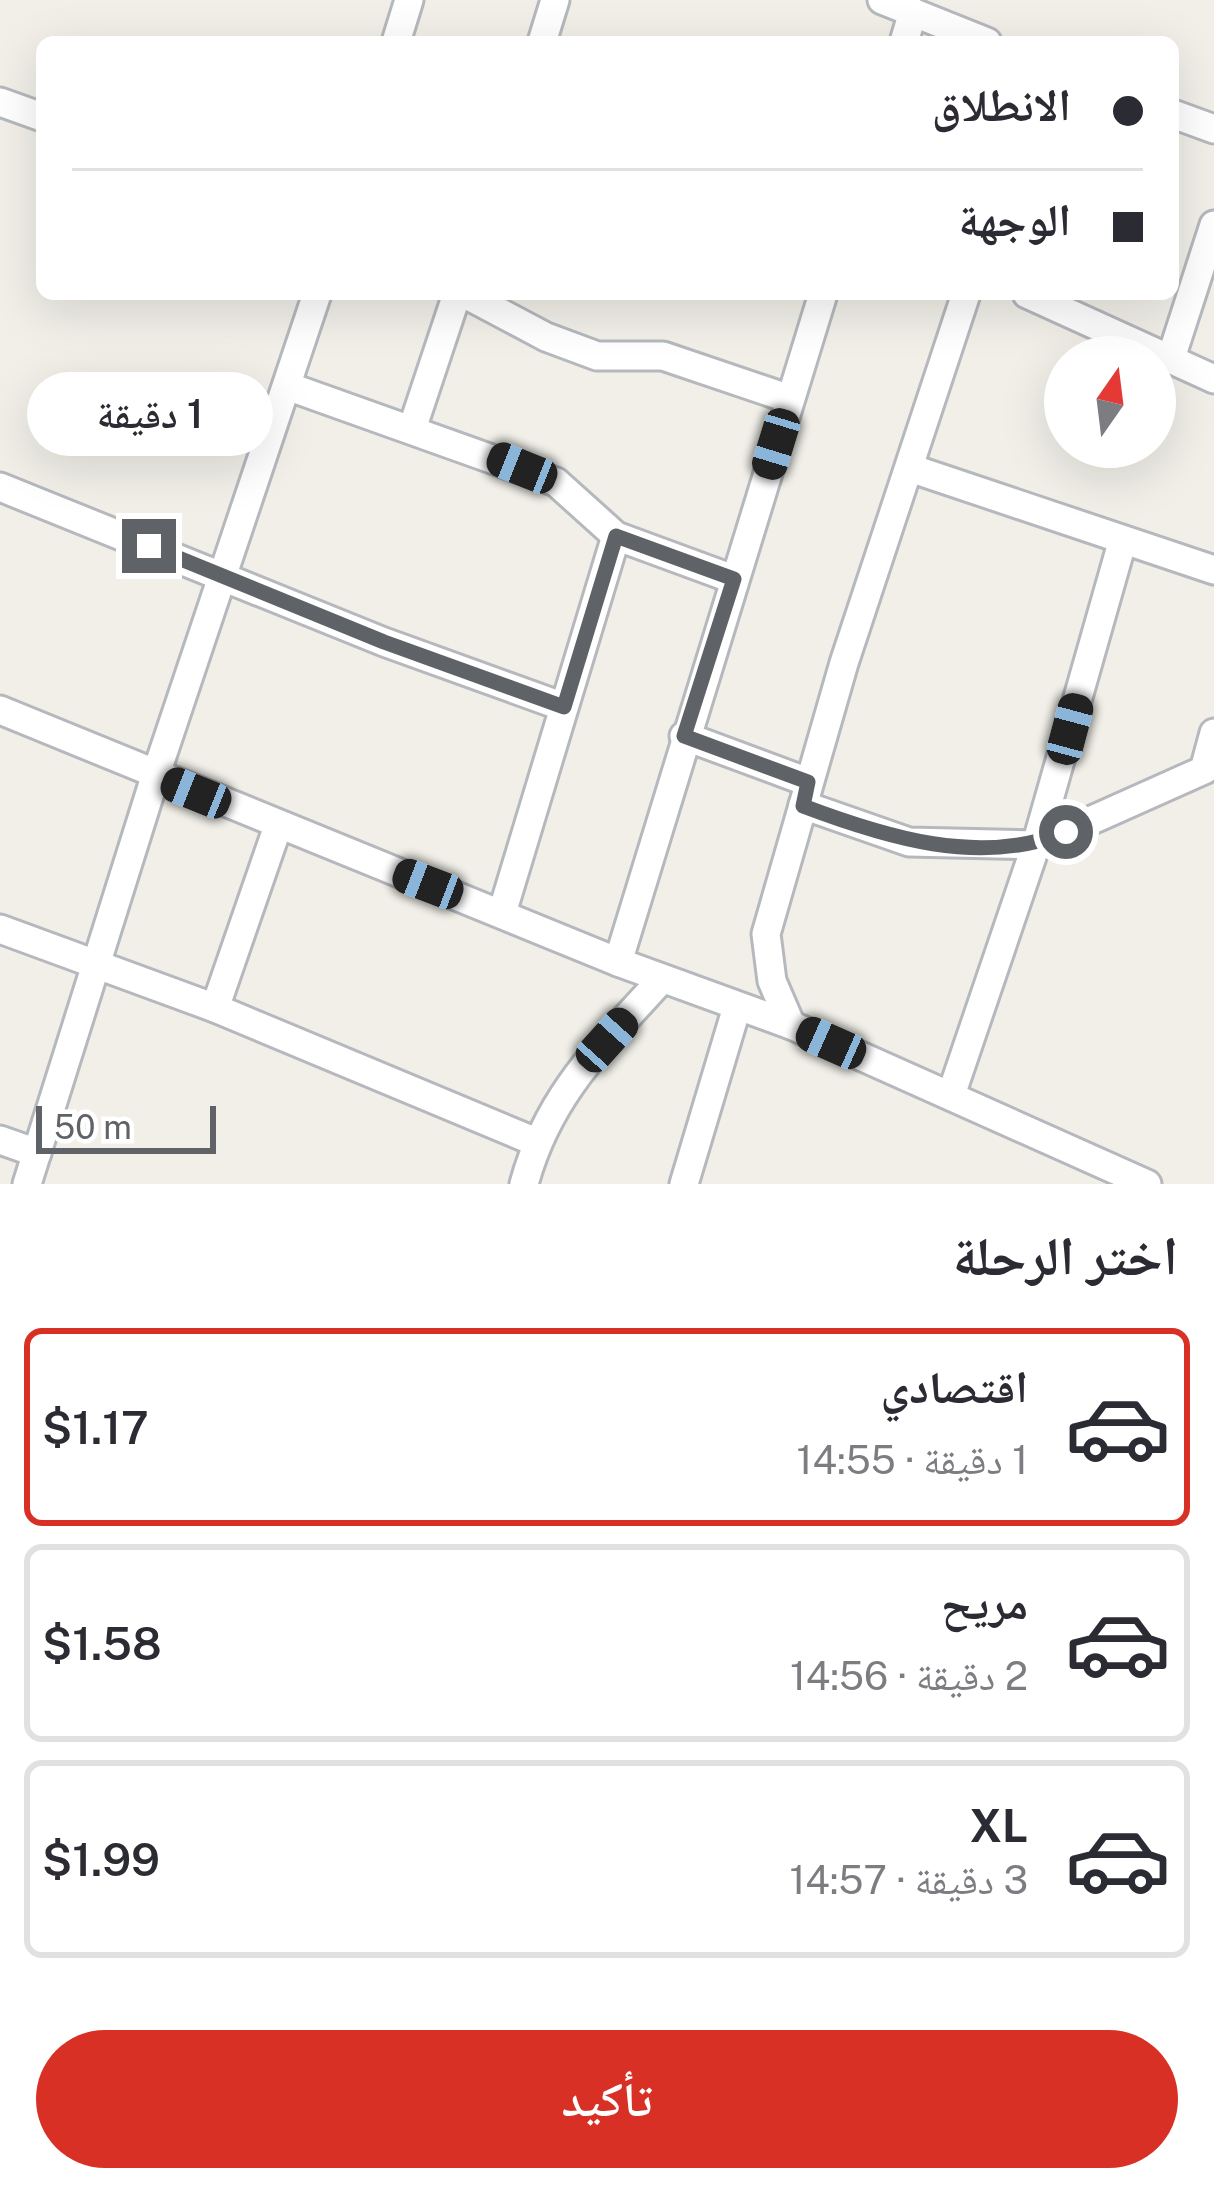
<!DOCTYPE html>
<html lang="ar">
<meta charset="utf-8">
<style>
body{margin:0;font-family:"Public Sans","Noto Naskh Arabic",sans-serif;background:#f2f2f3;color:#2b2b33;direction:rtl;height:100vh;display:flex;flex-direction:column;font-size:45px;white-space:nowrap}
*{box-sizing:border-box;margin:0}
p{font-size:39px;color:#7c7c81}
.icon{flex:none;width:66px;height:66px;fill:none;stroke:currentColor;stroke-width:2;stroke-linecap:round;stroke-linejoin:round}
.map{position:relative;height:1184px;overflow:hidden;direction:ltr}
.drawer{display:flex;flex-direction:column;background:#fff;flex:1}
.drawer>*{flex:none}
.top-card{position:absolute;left:36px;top:36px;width:1143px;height:264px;border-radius:18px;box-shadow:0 12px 48px #0002;direction:rtl;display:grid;align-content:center;height:264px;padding:0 36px;background:#fff}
.needle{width:78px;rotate:14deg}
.fabs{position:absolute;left:1044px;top:336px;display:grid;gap:24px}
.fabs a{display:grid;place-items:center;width:132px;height:132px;border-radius:50%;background:#fff;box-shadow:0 12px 48px #0002;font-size:60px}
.scale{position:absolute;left:36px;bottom:30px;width:180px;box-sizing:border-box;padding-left:12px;border:6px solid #5f6368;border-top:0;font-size:33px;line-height:42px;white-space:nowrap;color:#5f6368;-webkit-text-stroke:9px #fff;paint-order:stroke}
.end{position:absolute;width:54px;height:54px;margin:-27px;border:15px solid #5f6368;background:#fff;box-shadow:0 0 0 6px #fff}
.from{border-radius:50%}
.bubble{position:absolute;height:84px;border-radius:42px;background:#fff;box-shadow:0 12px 48px #0002;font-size:39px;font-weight:600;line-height:84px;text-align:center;direction:rtl}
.car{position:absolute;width:36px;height:72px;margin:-36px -18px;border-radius:15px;box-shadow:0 0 9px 3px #0007;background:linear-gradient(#222 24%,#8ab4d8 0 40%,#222 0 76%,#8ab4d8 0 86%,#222 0)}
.top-card b{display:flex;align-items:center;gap:42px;height:114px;font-size:45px}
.top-card b+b{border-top:3px solid #e1e1e2}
.top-card i{width:30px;height:30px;background:#2b2b33}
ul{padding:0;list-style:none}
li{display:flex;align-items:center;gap:36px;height:198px;margin:0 24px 18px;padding:0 12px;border:6px solid #e1e1e2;border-radius:18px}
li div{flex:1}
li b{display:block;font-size:45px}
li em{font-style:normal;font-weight:600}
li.selected{border-color:#d93025}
li>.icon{width:108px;height:108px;stroke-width:1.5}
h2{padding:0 36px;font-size:54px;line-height:144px}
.cta{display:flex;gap:24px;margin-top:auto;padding:24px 36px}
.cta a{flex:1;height:138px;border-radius:72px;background:#d93025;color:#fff;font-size:48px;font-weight:600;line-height:138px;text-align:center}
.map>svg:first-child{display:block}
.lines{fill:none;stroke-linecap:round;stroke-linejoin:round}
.minor-casing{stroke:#b5b8bc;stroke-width:33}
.minor{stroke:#fff;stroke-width:27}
.route{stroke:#5f6368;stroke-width:15}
</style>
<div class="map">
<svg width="1214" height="1184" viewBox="0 0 1214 1184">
<rect width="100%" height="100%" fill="#f1efe8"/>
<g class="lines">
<g class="minor-casing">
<g id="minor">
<path d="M882,0L987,42"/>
<path d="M396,42L409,0"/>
<path d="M542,42L555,0"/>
<path d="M904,42L913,12"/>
<path d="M0,102L42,117"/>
<path d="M1173,114L1214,129"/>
<path d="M465,294L546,337L597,356H663L790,399"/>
<path d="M1027,294L1214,379"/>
<path d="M1171,358L1214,225"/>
<path d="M287,386L556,482L616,536L733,579"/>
<path d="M412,429L457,294"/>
<path d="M910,468L1214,570"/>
<path d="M0,487L384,642L564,707"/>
<path d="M0,710L618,962L791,1025L1147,1184"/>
<path d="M684,736L808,782"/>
<path d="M803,805L909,842L1036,845L1204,770L1214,733"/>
<path d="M502,913L616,536"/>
<path d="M0,929L215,1008L536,1142"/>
<path d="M618,962L823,294"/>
<path d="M215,1008L278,826"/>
<path d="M791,1025L772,981L766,934L844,663L966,294"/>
<path d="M951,1095L1036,845L1122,543"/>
<path d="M0,1140L37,1153"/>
<path d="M27,1184L155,777L317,294"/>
<path d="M524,1184C548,1095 601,1046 662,979"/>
<path d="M684,1184L737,1007"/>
</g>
</g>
<use href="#minor" class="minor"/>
</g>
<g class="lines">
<path class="route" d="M149,546L384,642L564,707L616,536L734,579L684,736L808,782L803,806C885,837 980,867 1066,832"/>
</g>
</svg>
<div class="fabs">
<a><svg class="needle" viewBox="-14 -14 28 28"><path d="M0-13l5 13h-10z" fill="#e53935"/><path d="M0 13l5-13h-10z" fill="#7c7c81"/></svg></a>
</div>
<div class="scale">50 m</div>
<i class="end from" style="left:1066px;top:832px"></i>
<i class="end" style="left:149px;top:546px"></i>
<div class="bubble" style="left:27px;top:372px;width:246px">1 دقيقة</div>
<i class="car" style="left:776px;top:444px;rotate:197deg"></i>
<i class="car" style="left:522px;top:468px;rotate:292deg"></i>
<i class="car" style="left:1070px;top:729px;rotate:15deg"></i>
<i class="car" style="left:196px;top:793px;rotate:292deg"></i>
<i class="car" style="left:428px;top:884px;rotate:291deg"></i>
<i class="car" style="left:607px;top:1040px;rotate:42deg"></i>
<i class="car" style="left:831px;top:1043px;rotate:294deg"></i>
<div class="top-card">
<b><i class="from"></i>الانطلاق</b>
<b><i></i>الوجهة</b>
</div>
</div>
<section class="drawer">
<h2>اختر الرحلة</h2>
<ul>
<li class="selected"><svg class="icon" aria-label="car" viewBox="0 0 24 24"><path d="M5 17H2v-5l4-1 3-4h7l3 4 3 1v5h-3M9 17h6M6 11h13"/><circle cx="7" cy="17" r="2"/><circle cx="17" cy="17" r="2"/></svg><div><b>اقتصادي</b><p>1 دقيقة · 14:55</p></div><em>$1.17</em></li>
<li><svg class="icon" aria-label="car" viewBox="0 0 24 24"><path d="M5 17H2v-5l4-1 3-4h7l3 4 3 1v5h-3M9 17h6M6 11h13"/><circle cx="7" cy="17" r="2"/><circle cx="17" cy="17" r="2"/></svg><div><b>مريح</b><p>2 دقيقة · 14:56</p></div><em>$1.58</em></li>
<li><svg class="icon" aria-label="car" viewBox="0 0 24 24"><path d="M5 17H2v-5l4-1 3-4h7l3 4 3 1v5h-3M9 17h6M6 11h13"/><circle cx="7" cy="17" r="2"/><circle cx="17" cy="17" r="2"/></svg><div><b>XL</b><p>3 دقيقة · 14:57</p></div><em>$1.99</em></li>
</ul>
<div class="cta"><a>تأكيد</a></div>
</section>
